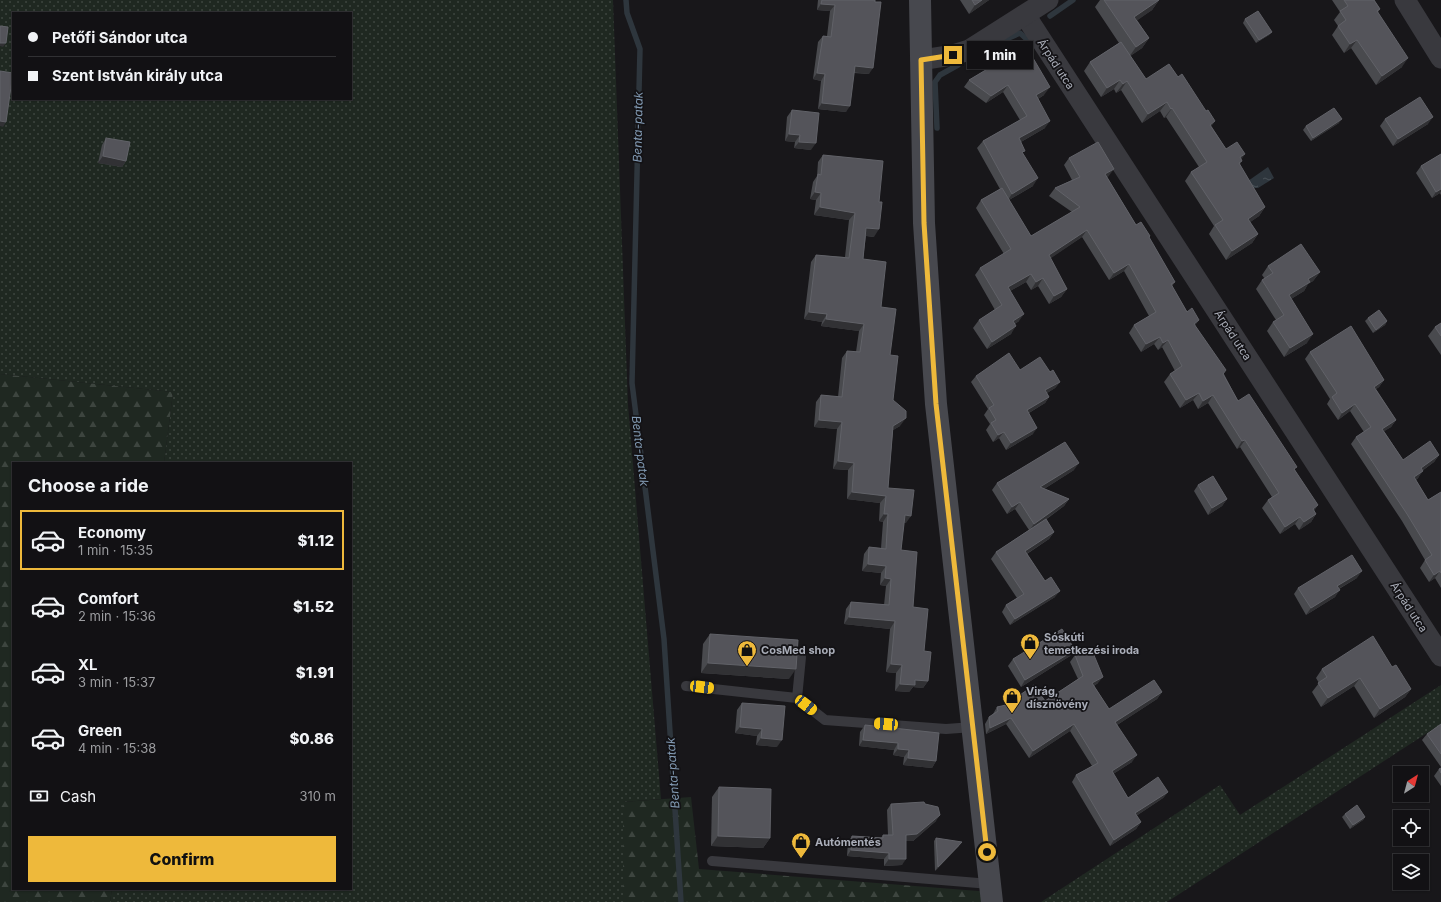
<!DOCTYPE html>
<meta charset="utf-8">
<style>
body{margin:0;font-family:Inter,sans-serif;background:#1b1a1d;color:#f1f3f6;height:100vh;display:flex;flex-direction:column;font-size:15px;white-space:nowrap}
*{box-sizing:border-box;margin:0}
p{font-size:13px;color:#9c9da0}
.icon{flex:none;width:22px;height:22px;fill:none;stroke:currentColor;stroke-width:2;stroke-linecap:round;stroke-linejoin:round}
.map{position:relative;flex:1;overflow:hidden}
.sheet{position:absolute;left:12px;top:462px;width:340px;height:428px;display:flex;flex-direction:column;background:#121114;border-radius:0px;box-shadow:0 1px 3px #0004,0 0 0 1px #313134}
.sheet>*{flex:none}
.top-card{position:absolute;left:12px;top:12px;width:340px;height:88px;border-radius:0px;box-shadow:0 1px 3px #0004,0 0 0 1px #313134;display:grid;align-content:center;height:88px;padding:0 16px;background:#121114}
.needle{width:26px;rotate:36deg}
.fabs{position:absolute;left:1393px;top:766px;display:grid;gap:8px}
.fabs a{display:grid;place-items:center;width:36px;height:36px;border-radius:0px;background:#121114;box-shadow:0 1px 3px #0004,0 0 0 1px #313134;font-size:20px}
.end{position:absolute;width:18px;height:18px;margin:-9px;border:5px solid #eeb93b;background:#111;box-shadow:0 0 0 2px #111}
.from{border-radius:50%}
.bubble{position:absolute;height:28px;border-radius:0px;background:#121114;box-shadow:0 1px 3px #0004,0 0 0 1px #313134;font-size:13px;font-weight:800;line-height:28px;text-align:center}
.car{position:absolute;width:12px;height:24px;margin:-12px -6px;border-radius:5px;box-shadow:0 0 3px 1px #0007;background:linear-gradient(#f5c518 24%,#345 0 40%,#f5c518 0 76%,#345 0 86%,#f5c518 0)}
.top-card b{display:flex;align-items:center;gap:14px;height:38px;font-size:15px}
.top-card b+b{border-top:1px solid #313134}
.top-card i{width:10px;height:10px;background:#f1f3f6}
ul{padding:0;list-style:none}
li{display:flex;align-items:center;gap:12px;height:60px;margin:0 8px 6px;padding:0 8px;border:2px solid transparent;border-radius:0px}
li div{flex:1}
li b{display:block;font-size:15px}
li em{font-style:normal;font-weight:800}
li.selected{border-color:#eeb93b}
li>.icon{width:36px;height:36px;stroke-width:1.5}
h2{padding:0 16px;font-size:18px;line-height:48px}
.pay{display:flex;align-items:center;gap:10px;height:44px;padding:0 16px;font-size:15px}
.pay p{margin-inline-start:auto}
.cta{display:flex;gap:8px;margin-top:auto;padding:8px 16px}
.cta a{flex:1;height:46px;border-radius:0px;background:#eeb93b;color:#111;font-size:16px;font-weight:800;line-height:46px;text-align:center}
.map>svg:first-child{display:block}
.grass{fill:url(#grass-dots);fill-rule:evenodd}
.forest{fill:url(#forest-firs)}
.water{fill:url(#water-ripples)}
.lines{fill:none;stroke-linecap:round;stroke-linejoin:round}
.stream{stroke:#2e363d;stroke-width:5.5}
.service{stroke:#39393e;stroke-width:10}
.minor{stroke:#39393e;stroke-width:21}
.secondary{stroke:#47484e;stroke-width:22}
.wall{fill:#494a4e}
.shaded-wall{fill:#313134}
.building{fill:#54545a;stroke:#616268}
.route{stroke:#eeb93b;stroke-width:5}
.labels{text-anchor:middle;stroke-width:3.5;stroke-linejoin:round;paint-order:stroke}
.street-label{font-size:11px;fill:#aaaeb9;stroke:#131215}
.poi-label{font-size:11px;font-weight:bold;fill:#aaaeb9;stroke:#131215;text-anchor:start}
.water-label{font-size:12px;font-style:italic;fill:#829ab3;stroke:#131215}
</style>
<div class="map">
<svg width="1441" height="902" viewBox="0 0 1441 902">
<defs>
<pattern id="grass-dots" width="8" height="8" patternUnits="userSpaceOnUse"><rect width="8" height="8" fill="#1f2821"/><path d="M2 2h.1M6 6h.1" fill="none" stroke="#3d453f" stroke-width="1.8" stroke-linecap="round"/></pattern>
<pattern id="forest-firs" width="22" height="20" patternUnits="userSpaceOnUse"><rect width="22" height="20" fill="#1f2821"/><path d="M5 1l3.5 6h-7zM16 11l3.5 6h-7z" fill="#3d453f"/></pattern>
<pattern id="water-ripples" width="26" height="14" patternUnits="userSpaceOnUse"><rect width="26" height="14" fill="#2e363d"/><path d="M2 4q2-2 4 0t4 0M15 11q2-2 4 0t4 0" fill="none" stroke="#4a5157"/></pattern>
</defs>
<rect width="100%" height="100%" fill="#18171a"/>
<g class="grass">
<path d="M0,0H613L628,405L661,799L623,802V902H110L112,889H351V463H164L173,392L0,374ZM13,13H351V99H13Z"/>
<path d="M1441,685V724L1167,902H1041L1220,785L1240,815Z"/>
</g>
<g class="forest">
<path d="M0,374L173,392L164,463H13V889H112L110,902H0Z"/>
<path d="M691,797L699,869L991,892L992,902H623V802Z"/>
</g>
<path class="water" d="M1268,167L1274,178L1258,188H1253L1248,181Z"/>
<g class="lines">
<g class="stream">
<path d="M626,0L627,13L640,49L632,383L664,639L681,902"/>
<path d="M1050,16L1073,0"/>
<path d="M1004,40L1020,33L1033,45"/>
<path d="M937,128L935,82L940,75L958,65"/>
</g>
<g class="service">
<path d="M686,686L797,698L825,720L946,729L973,727"/>
<path d="M797,698L801,657"/>
<path d="M712,861L990,884"/>
</g>
<g class="minor">
<path d="M1405,0L1441,58"/>
<path d="M1025,15L1441,656"/>
<path d="M921,60L953,55L969,50L1048,0"/>
</g>
<path class="secondary" d="M920,0L924,223L936,404L992,902"/>
</g>
<g class="wall">
<path d="M818,0H875L869,74L854,73L846,112L818,109L821,81L813,79L818,42L823,36H827L830,11L817,10Z"/>
<path d="M960,0H989L969,14Z"/>
<path d="M1100,0H1159L1152,10L1137,20L1149,38L1142,48L1130,56L1146,79L1212,127L1226,149L1241,159L1240,165L1265,207L1259,216L1250,222L1258,234L1252,243L1226,260L1209,234L1214,226L1185,181L1191,172L1199,167L1166,117L1164,118L1160,111L1142,123L1121,90L1116,93L1114,89L1101,97L1084,71L1090,62L1119,43L1095,7Z"/>
<path d="M1332,0H1374L1380,9L1378,12L1402,67L1376,85L1351,48L1344,53L1332,35L1338,26L1334,20L1340,12Z"/>
<path d="M1245,19L1272,32L1269,35L1256,43L1243,23Z"/>
<path d="M1026,46L1044,95L1038,99L1045,128L1021,142L1023,154L1033,186L1009,200L1031,236L1072,212L1049,196L1055,188L1072,180L1064,165L1069,158L1108,177H1107L1136,225L1150,236L1149,238L1175,282L1172,286L1224,374L1238,401L1295,470L1314,511L1316,514L1311,522L1299,530L1295,524L1280,534L1262,508L1268,500L1272,497L1240,447L1237,449L1208,403L1198,409L1193,400L1180,408L1164,382L1170,374L1175,371L1162,347L1158,350L1154,344L1141,352L1129,333L1134,325L1149,316L1124,271L1109,280L1082,237L1050,258L1067,289L1061,297L1049,304L1038,286L1031,290L1026,282L1010,291L1019,321L1015,324L1011,334L987,349L973,328L979,320L995,310L975,275L980,268L1004,254L976,208L981,200L1000,189L977,148L983,141L1020,120L1003,92L986,103L964,87L969,80Z"/>
<path d="M792,110L811,150L794,148L795,142L785,141L787,117Z"/>
<path d="M1385,119L1428,124L1393,146L1380,126Z"/>
<path d="M1339,123L1311,141L1303,130L1306,126Z"/>
<path d="M106,138L126,161L122,167L98,163L102,145Z"/>
<path d="M1441,154V195L1440,193L1432,198L1416,173L1421,166Z"/>
<path d="M823,155L874,237L866,236L863,259L881,307L890,355L893,400L900,426L893,430L888,488L906,523H904L901,550L913,607L924,651L928,681L923,688L913,687L909,692L895,691L896,673L886,672L890,629L844,624L846,609L851,602L884,605L886,586L880,585L881,573L862,571L864,554L869,547L881,548L883,522L879,521L880,503L847,499L848,470L833,469L837,429L814,427L816,402L821,395L838,397L842,358L847,351L856,352L859,331L821,326L822,322L804,319L811,262L816,255L845,257L849,220L814,215L816,200L810,199L813,182L817,176L818,162Z"/>
<path d="M1268,266L1320,272L1313,281L1308,284L1304,291L1291,299L1307,343L1284,357L1267,331L1273,322L1276,320L1256,289L1262,280L1265,279L1262,275Z"/>
<path d="M1368,318L1387,321L1385,325L1373,333L1365,321Z"/>
<path d="M1441,323V355L1428,336L1435,327Z"/>
<path d="M1310,352L1384,380L1379,387L1376,389L1396,420L1391,427L1384,431L1403,460L1439,455L1434,462L1422,471L1418,478L1416,480L1428,500L1441,492V588L1435,578L1429,582L1420,568L1425,560L1402,521L1351,444L1356,437L1364,432L1350,411L1338,420L1327,404L1330,399L1305,359Z"/>
<path d="M1020,370L1050,372L1060,382L1055,388L1047,393L1049,397L1045,403L1029,413L1033,434L1006,450L999,438L993,442L986,430L990,424L984,415L988,409L971,382L976,376Z"/>
<path d="M1074,470L1044,489L1069,499L1064,506L1044,521L1054,532L1049,539L1027,554L1055,597L1010,625L1002,612L1006,605L1017,598L991,559L996,552L1029,530L1015,509L1007,514L992,490L997,483Z"/>
<path d="M1198,485L1227,499L1222,506L1208,515L1194,491Z"/>
<path d="M1357,578L1339,589L1335,597L1306,615L1294,594L1298,588Z"/>
<path d="M710,634L789,679L701,673L703,644Z"/>
<path d="M1075,655L1098,683L1094,686L1109,709L1162,692L1157,699L1117,725L1132,762L1113,774L1128,798L1168,792L1163,798L1136,816L1141,822L1136,829L1110,846L1072,782L1076,775L1092,766L1070,731L1029,758L1006,724L986,734L985,724L989,717L993,715V714L997,707L1045,701L1078,679L1070,662Z"/>
<path d="M1070,656L1021,687L1008,666L1013,659Z"/>
<path d="M1392,667L1411,689L1405,697L1374,718L1354,686L1321,707L1312,692L1319,683L1316,678L1322,669Z"/>
<path d="M742,703L777,747L756,745L757,736L735,733L737,710Z"/>
<path d="M1441,724V767L1422,740L1427,734Z"/>
<path d="M865,725L936,761L932,768L903,765L904,757L893,755L894,750L859,746L860,732Z"/>
<path d="M1441,768V786L1434,776L1439,769Z"/>
<path d="M719,787L770,838L763,848L711,846L712,797Z"/>
<path d="M891,804H925L936,821L913,841H906L902,865L884,866V859L847,856L848,842L852,836L881,838L883,835H888L887,810Z"/>
<path d="M1345,814L1365,817L1363,820L1350,829L1342,817Z"/>
<path d="M936,838L959,846L935,871L934,841Z"/>
</g>
<g class="shaded-wall">
<path d="M982,0H989L969,14L975,5Z"/>
<path d="M1159,0L1152,10L1128,27L1134,17Z"/>
<path d="M821,4L835,5L830,11L817,10Z"/>
<path d="M1272,32L1269,35L1256,43L1259,40Z"/>
<path d="M1149,38L1142,48L1129,57L1136,47Z"/>
<path d="M1357,40L1351,48L1344,53L1350,44Z"/>
<path d="M0,43H6L3,47L0,46Z"/>
<path d="M1408,58L1402,67L1376,85L1382,76Z"/>
<path d="M855,66L873,68L869,74L851,72Z"/>
<path d="M817,73L825,74L821,81L813,79Z"/>
<path d="M1120,80L1114,89L1101,97L1107,88Z"/>
<path d="M1127,81L1121,90L1116,93L1123,84Z"/>
<path d="M1008,85L1003,92L986,103L991,96Z"/>
<path d="M1050,87L1044,95L1031,103L1036,95Z"/>
<path d="M1167,102L1160,111L1142,123L1148,114Z"/>
<path d="M822,103L850,106L846,112L818,109Z"/>
<path d="M1172,108L1166,117L1164,118L1171,109Z"/>
<path d="M1433,117L1428,124L1393,146L1398,139Z"/>
<path d="M1342,119L1339,123L1311,141L1313,138Z"/>
<path d="M0,121L6,122L3,127L0,126Z"/>
<path d="M1050,121L1045,128L1014,146L1019,138Z"/>
<path d="M1215,121L1209,130L1210,125Z"/>
<path d="M789,134L800,135L795,142L785,141Z"/>
<path d="M799,142L816,143L811,150L794,148Z"/>
<path d="M1245,154L1239,163L1240,157Z"/>
<path d="M103,156L126,161L122,167L98,163Z"/>
<path d="M1114,169L1108,177L1100,181L1105,174Z"/>
<path d="M1038,178L1033,186L1007,201L1012,194Z"/>
<path d="M1441,189V192L1440,193L1432,198L1436,192Z"/>
<path d="M815,192L821,193L816,200L810,199Z"/>
<path d="M820,207L855,213L849,220L814,215Z"/>
<path d="M1265,207L1259,216L1242,228L1248,219Z"/>
<path d="M866,228L879,229L874,237L861,235Z"/>
<path d="M1087,230L1082,237L1044,263L1049,255Z"/>
<path d="M1258,234L1252,243L1226,260L1232,251Z"/>
<path d="M1129,264L1124,271L1109,280L1114,273Z"/>
<path d="M1320,272L1313,281L1308,284L1304,291L1283,304L1289,295L1308,279Z"/>
<path d="M1031,274L1026,282L1003,295L1008,287Z"/>
<path d="M1043,278L1038,286L1031,290L1036,282Z"/>
<path d="M1067,289L1061,297L1049,304L1054,296Z"/>
<path d="M809,312L827,314L822,322L804,319Z"/>
<path d="M1024,314L1019,321L1007,329L1013,321Z"/>
<path d="M826,319L864,324L859,331L821,326Z"/>
<path d="M1199,320L1194,327V324Z"/>
<path d="M1387,321L1385,325L1373,333L1376,330Z"/>
<path d="M1016,326L1011,334L987,349L992,342Z"/>
<path d="M1313,334L1307,343L1284,357L1290,348Z"/>
<path d="M1160,337L1154,344L1141,352L1146,344Z"/>
<path d="M1168,340L1162,347L1158,350L1163,343Z"/>
<path d="M1384,380L1379,387L1369,394L1374,387Z"/>
<path d="M1060,382L1055,388L1041,397L1045,390Z"/>
<path d="M1199,393L1193,400L1180,408L1186,400Z"/>
<path d="M1213,395L1208,403L1198,409L1203,401Z"/>
<path d="M1049,397L1045,403L1022,417L1027,410Z"/>
<path d="M1355,404L1350,411L1338,420L1342,413Z"/>
<path d="M906,418L900,426L888,433L893,426Z"/>
<path d="M819,420L842,422L837,429L814,427Z"/>
<path d="M1396,420L1391,427L1377,436L1382,429Z"/>
<path d="M1037,428L1033,434L1006,450L1011,443Z"/>
<path d="M1004,432L999,438L993,442L998,435Z"/>
<path d="M1245,440L1240,447L1237,449L1242,441Z"/>
<path d="M1439,455L1434,462L1416,475L1421,468Z"/>
<path d="M838,461L854,463L848,470L833,469Z"/>
<path d="M1079,463L1074,470L1036,494L1040,487Z"/>
<path d="M1423,471L1418,478L1409,484L1414,477Z"/>
<path d="M852,492L886,496L880,503L847,499Z"/>
<path d="M1069,499L1064,506L1029,531L1034,524Z"/>
<path d="M1227,499L1222,506L1208,515L1212,508Z"/>
<path d="M1020,502L1015,509L1007,514L1012,507Z"/>
<path d="M1318,505L1313,513V509Z"/>
<path d="M884,514H888L883,522L879,521Z"/>
<path d="M1316,514L1311,522L1299,530L1304,522Z"/>
<path d="M905,515L911,516L906,523H899Z"/>
<path d="M1300,517L1295,524L1280,534L1285,527Z"/>
<path d="M1054,532L1049,539L1020,558L1025,551Z"/>
<path d="M868,564L886,566L881,573L862,571Z"/>
<path d="M1362,571L1357,578L1333,592L1337,586Z"/>
<path d="M1440,571L1435,578L1429,582L1434,575Z"/>
<path d="M885,578L891,579L886,586L880,585Z"/>
<path d="M1340,590L1335,597L1306,615L1311,608Z"/>
<path d="M1060,591L1055,597L1010,625L1015,619Z"/>
<path d="M849,617L895,621L890,629L844,624Z"/>
<path d="M1075,650L1070,656L1021,687L1025,680Z"/>
<path d="M708,663L796,669L789,679L701,673Z"/>
<path d="M891,664L902,665L896,673L886,672Z"/>
<path d="M1103,677L1098,683L1087,690L1092,683Z"/>
<path d="M1360,678L1354,686L1321,707L1328,698Z"/>
<path d="M915,680L928,681L923,688L913,687L909,692L895,691L900,684Z"/>
<path d="M1411,689L1405,697L1374,718L1380,709Z"/>
<path d="M1162,692L1157,699L1111,729L1115,722Z"/>
<path d="M1011,718L1006,724L986,734L990,728Z"/>
<path d="M1074,724L1070,731L1029,758L1033,751Z"/>
<path d="M740,727L762,729L757,736L735,733Z"/>
<path d="M761,738L782,740L777,747L756,745Z"/>
<path d="M863,740L898,743L894,750L859,746Z"/>
<path d="M898,749L909,750L904,757L893,755Z"/>
<path d="M1137,755L1132,762L1107,778L1112,771Z"/>
<path d="M908,758L936,761L932,768L903,765Z"/>
<path d="M1168,792L1163,798L1130,820L1135,813Z"/>
<path d="M940,815L936,821L913,841H901L906,835Z"/>
<path d="M1365,817L1363,820L1350,829L1353,825Z"/>
<path d="M1141,822L1136,829L1110,846L1114,840Z"/>
<path d="M718,836L770,838L763,848L711,846Z"/>
<path d="M962,842L959,846L935,871L938,867Z"/>
<path d="M851,850L889,853L884,859L847,856Z"/>
<path d="M889,859H906L902,865L884,866Z"/>
</g>
<g class="building">
<path d="M822,0H875V2H881L873,68L855,66L850,106L822,103L825,74L817,73L823,36L831,37L835,5L821,4Z"/>
<path d="M972,0H982L975,5Z"/>
<path d="M1104,0H1159L1134,17L1149,38L1136,47Z"/>
<path d="M1344,0H1374L1380,9L1377,11L1408,58L1382,76L1357,40L1350,44L1338,26L1346,20L1340,11L1348,6Z"/>
<path d="M1258,11L1272,32L1259,40L1245,19Z"/>
<path d="M0,26L8,27L6,43H0Z"/>
<path d="M1121,42L1146,79L1169,64L1178,77L1182,74L1206,111L1208,110L1215,121L1210,125L1226,149L1237,142L1245,154L1240,157L1242,161L1239,163L1265,207L1248,219L1258,234L1232,251L1215,225L1223,220L1191,172L1207,162L1172,108L1171,109L1167,102L1148,114L1127,81L1123,84L1120,80L1107,88L1090,62Z"/>
<path d="M1026,46L1050,87L1036,95L1050,121L1019,138L1025,151L1022,152L1038,178L1012,194L983,141L1027,116L1008,85L991,96L969,80Z"/>
<path d="M0,71L13,73L6,122L0,121Z"/>
<path d="M1420,97L1433,117L1398,139L1385,119Z"/>
<path d="M1334,108L1342,119L1313,138L1306,126Z"/>
<path d="M792,110L819,113L816,143L799,142L800,135L789,134Z"/>
<path d="M106,138L130,142L126,161L103,156Z"/>
<path d="M1098,142L1114,169L1105,174L1136,225L1141,222L1150,236L1149,237L1175,282L1171,284L1187,312L1192,308L1199,320L1194,324L1226,370L1223,374L1238,401L1249,394L1297,467L1294,469L1318,505L1313,509L1316,514L1304,522L1300,517L1285,527L1268,500L1279,493L1245,440L1242,441L1213,395L1203,401L1199,393L1186,400L1170,374L1182,366L1168,340L1163,343L1160,337L1146,344L1134,325L1156,312L1129,264L1114,273L1087,230L1049,255L1067,289L1054,296L1043,278L1036,282L1031,274L1008,287L1024,314L1013,321L1016,326L992,342L979,320L1002,305L980,268L1011,249L981,200L1002,188L1031,236L1080,207L1055,188L1080,177L1069,158Z"/>
<path d="M1441,154V189L1436,192L1421,166Z"/>
<path d="M823,155L883,161L879,202H882L879,229L866,228L863,259L886,262L881,307L896,309L890,355L898,356L893,400L906,411V418L893,426L888,488L914,490L911,516L905,515L901,550L917,552L913,607L928,609L924,651L931,652L928,681L915,680V685L900,684L902,665L891,664L895,621L849,617L851,602L889,605L891,579L885,578L886,566L868,564L869,547L886,549L888,514H884L886,496L852,492L854,463L838,461L842,422L819,420L821,395L842,397L847,351L860,352L864,324L826,319L827,314L809,312L816,255L849,258L855,213L820,207L821,193L815,192L818,174L821,175Z"/>
<path d="M1301,244L1320,272L1308,279L1310,282L1289,295L1313,334L1290,348L1273,322L1284,315L1262,280L1273,273L1268,266Z"/>
<path d="M1379,310L1387,321L1376,330L1368,318Z"/>
<path d="M1441,323V336L1435,327Z"/>
<path d="M1351,326L1384,380L1374,387L1396,420L1382,429L1403,460L1430,441L1439,455L1421,468L1423,471L1414,477L1428,500L1441,492V573L1440,571L1434,575L1425,560L1432,555L1407,514L1356,437L1371,427L1355,404L1342,413L1332,397L1337,393L1310,352Z"/>
<path d="M1009,353L1020,370L1040,357L1050,372L1053,370L1060,382L1045,390L1049,397L1027,410L1037,428L1011,443L1004,432L998,435L991,423L996,420L989,408L994,405L976,376Z"/>
<path d="M1065,442L1079,463L1040,487L1069,499L1034,524L1020,502L1012,507L997,483Z"/>
<path d="M1213,476L1227,499L1212,508L1198,485Z"/>
<path d="M1046,519L1054,532L1025,551L1045,581L1051,577L1060,591L1015,619L1006,605L1024,594L996,552Z"/>
<path d="M1352,555L1362,571L1337,586L1340,590L1311,608L1298,588Z"/>
<path d="M1062,629L1075,650L1025,680L1013,659Z"/>
<path d="M710,634L798,640L796,669L708,663Z"/>
<path d="M1373,636L1392,667L1396,665L1411,689L1380,709L1360,678L1328,698L1318,683L1327,677L1322,669Z"/>
<path d="M1091,648L1103,677L1092,683L1109,709L1154,680L1162,692L1115,722L1137,755L1112,771L1128,798L1158,777L1168,792L1135,813L1141,822L1114,840L1076,775L1098,763L1074,724L1033,751L1011,718L990,728L989,717L998,711L997,707L1006,705L1034,685L1045,701L1083,676L1075,655Z"/>
<path d="M742,703L785,706L782,740L761,738L762,729L740,727Z"/>
<path d="M1441,724V754L1427,734Z"/>
<path d="M865,725L939,733L936,761L908,758L909,750L898,749V743L863,740Z"/>
<path d="M1441,768V773L1439,769Z"/>
<path d="M719,787L771,789L770,838L718,836Z"/>
<path d="M924,802L925,804L938,807L940,815L917,834L906,835V859H889V853L851,850L852,836L883,838V835H893L891,804Z"/>
<path d="M1357,805L1365,817L1353,825L1345,814Z"/>
<path d="M936,838L962,842L938,867Z"/>
</g>
<g class="lines">
<path class="route" d="M953,55L921,60L924,223L936,404L987,852"/>
</g>
<defs>
<g id="shop-pin" transform="scale(1)"><path d="M0 17L-7.5 6A9.5 9.5 0 1 1 7.5 6Z" fill="#eeb93b" stroke="#131215"/><path d="M-5-2.5h2.3a2.7 3.5 0 0 1 5.4 0H5L5.5 6h-11ZM-1.5-2.5h3a1.5 2.3 0 0 0-3 0Z" fill="#111"/></g>
</defs>
<g fill-rule="evenodd">
<use href="#shop-pin" x="1030" y="643"/>
<use href="#shop-pin" x="747" y="650"/>
<use href="#shop-pin" x="1012" y="697"/>
<use href="#shop-pin" x="801" y="842"/>
</g>
<g class="labels">
<g class="street-label">
<text transform="translate(1056 64) rotate(57)" y="4">Árpád utca</text>
<text transform="translate(1233 335) rotate(57)" y="4">Árpád utca</text>
<text transform="translate(1409 607) rotate(57)" y="4">Árpád utca</text>
</g>
<g class="poi-label">
<text x="1044" y="641">Sóskúti<tspan x="1044" dy="13">temetkezési iroda</tspan></text>
<text x="761" y="654">CosMed shop</text>
<text x="1026" y="695">Virág,<tspan x="1026" dy="13">dísznövény</tspan></text>
<text x="815" y="846">Autómentés</text>
</g>
<g class="water-label">
<text transform="translate(638 127) rotate(-89)" y="4">Benta-patak</text>
<text transform="translate(640 451) rotate(83)" y="4">Benta-patak</text>
<text transform="translate(673 773) rotate(-94)" y="4">Benta-patak</text>
</g>
</g>
</svg>
<div class="fabs">
<a><svg class="needle" viewBox="-14 -14 28 28"><path d="M0-13l5 13h-10z" fill="#e53935"/><path d="M0 13l5-13h-10z" fill="#9c9da0"/></svg></a>
<a><svg class="icon" aria-label="locate" viewBox="0 0 24 24"><circle cx="12" cy="12" r="6"/><path d="M12 2v4M12 18v4M2 12h4M18 12h4"/></svg></a>
<a><svg class="icon" aria-label="layers" viewBox="0 0 24 24"><path d="M12 4l9 5-9 5-9-5zM3 14l9 5 9-5"/></svg></a>
</div>
<i class="end from" style="left:987px;top:852px"></i>
<i class="end" style="left:953px;top:55px"></i>
<div class="bubble" style="left:967px;top:41px;width:66px">1 min</div>
<i class="car" style="left:702px;top:687px;rotate:97deg"></i>
<i class="car" style="left:806px;top:705px;rotate:128deg"></i>
<i class="car" style="left:886px;top:724px;rotate:274deg"></i>
<div class="top-card">
<b><i class="from"></i>Petőfi Sándor utca</b>
<b><i></i>Szent István király utca</b>
</div>
<section class="sheet">
<h2>Choose a ride</h2>
<ul>
<li class="selected"><svg class="icon" aria-label="car" viewBox="0 0 24 24"><path d="M5 17H2v-5l4-1 3-4h7l3 4 3 1v5h-3M9 17h6M6 11h13"/><circle cx="7" cy="17" r="2"/><circle cx="17" cy="17" r="2"/></svg><div><b>Economy</b><p>1 min · 15:35</p></div><em>$1.12</em></li>
<li><svg class="icon" aria-label="car" viewBox="0 0 24 24"><path d="M5 17H2v-5l4-1 3-4h7l3 4 3 1v5h-3M9 17h6M6 11h13"/><circle cx="7" cy="17" r="2"/><circle cx="17" cy="17" r="2"/></svg><div><b>Comfort</b><p>2 min · 15:36</p></div><em>$1.52</em></li>
<li><svg class="icon" aria-label="car" viewBox="0 0 24 24"><path d="M5 17H2v-5l4-1 3-4h7l3 4 3 1v5h-3M9 17h6M6 11h13"/><circle cx="7" cy="17" r="2"/><circle cx="17" cy="17" r="2"/></svg><div><b>XL</b><p>3 min · 15:37</p></div><em>$1.91</em></li>
<li><svg class="icon" aria-label="car" viewBox="0 0 24 24"><path d="M5 17H2v-5l4-1 3-4h7l3 4 3 1v5h-3M9 17h6M6 11h13"/><circle cx="7" cy="17" r="2"/><circle cx="17" cy="17" r="2"/></svg><div><b>Green</b><p>4 min · 15:38</p></div><em>$0.86</em></li>
</ul>
<div class="pay"><svg class="icon" aria-label="cash" viewBox="0 0 24 24"><path d="M3 7h18v10H3z"/><circle cx="12" cy="12" r="2"/></svg>Cash<p>310 m</p></div>
<div class="cta"><a>Confirm</a></div>
</section>
</div>
